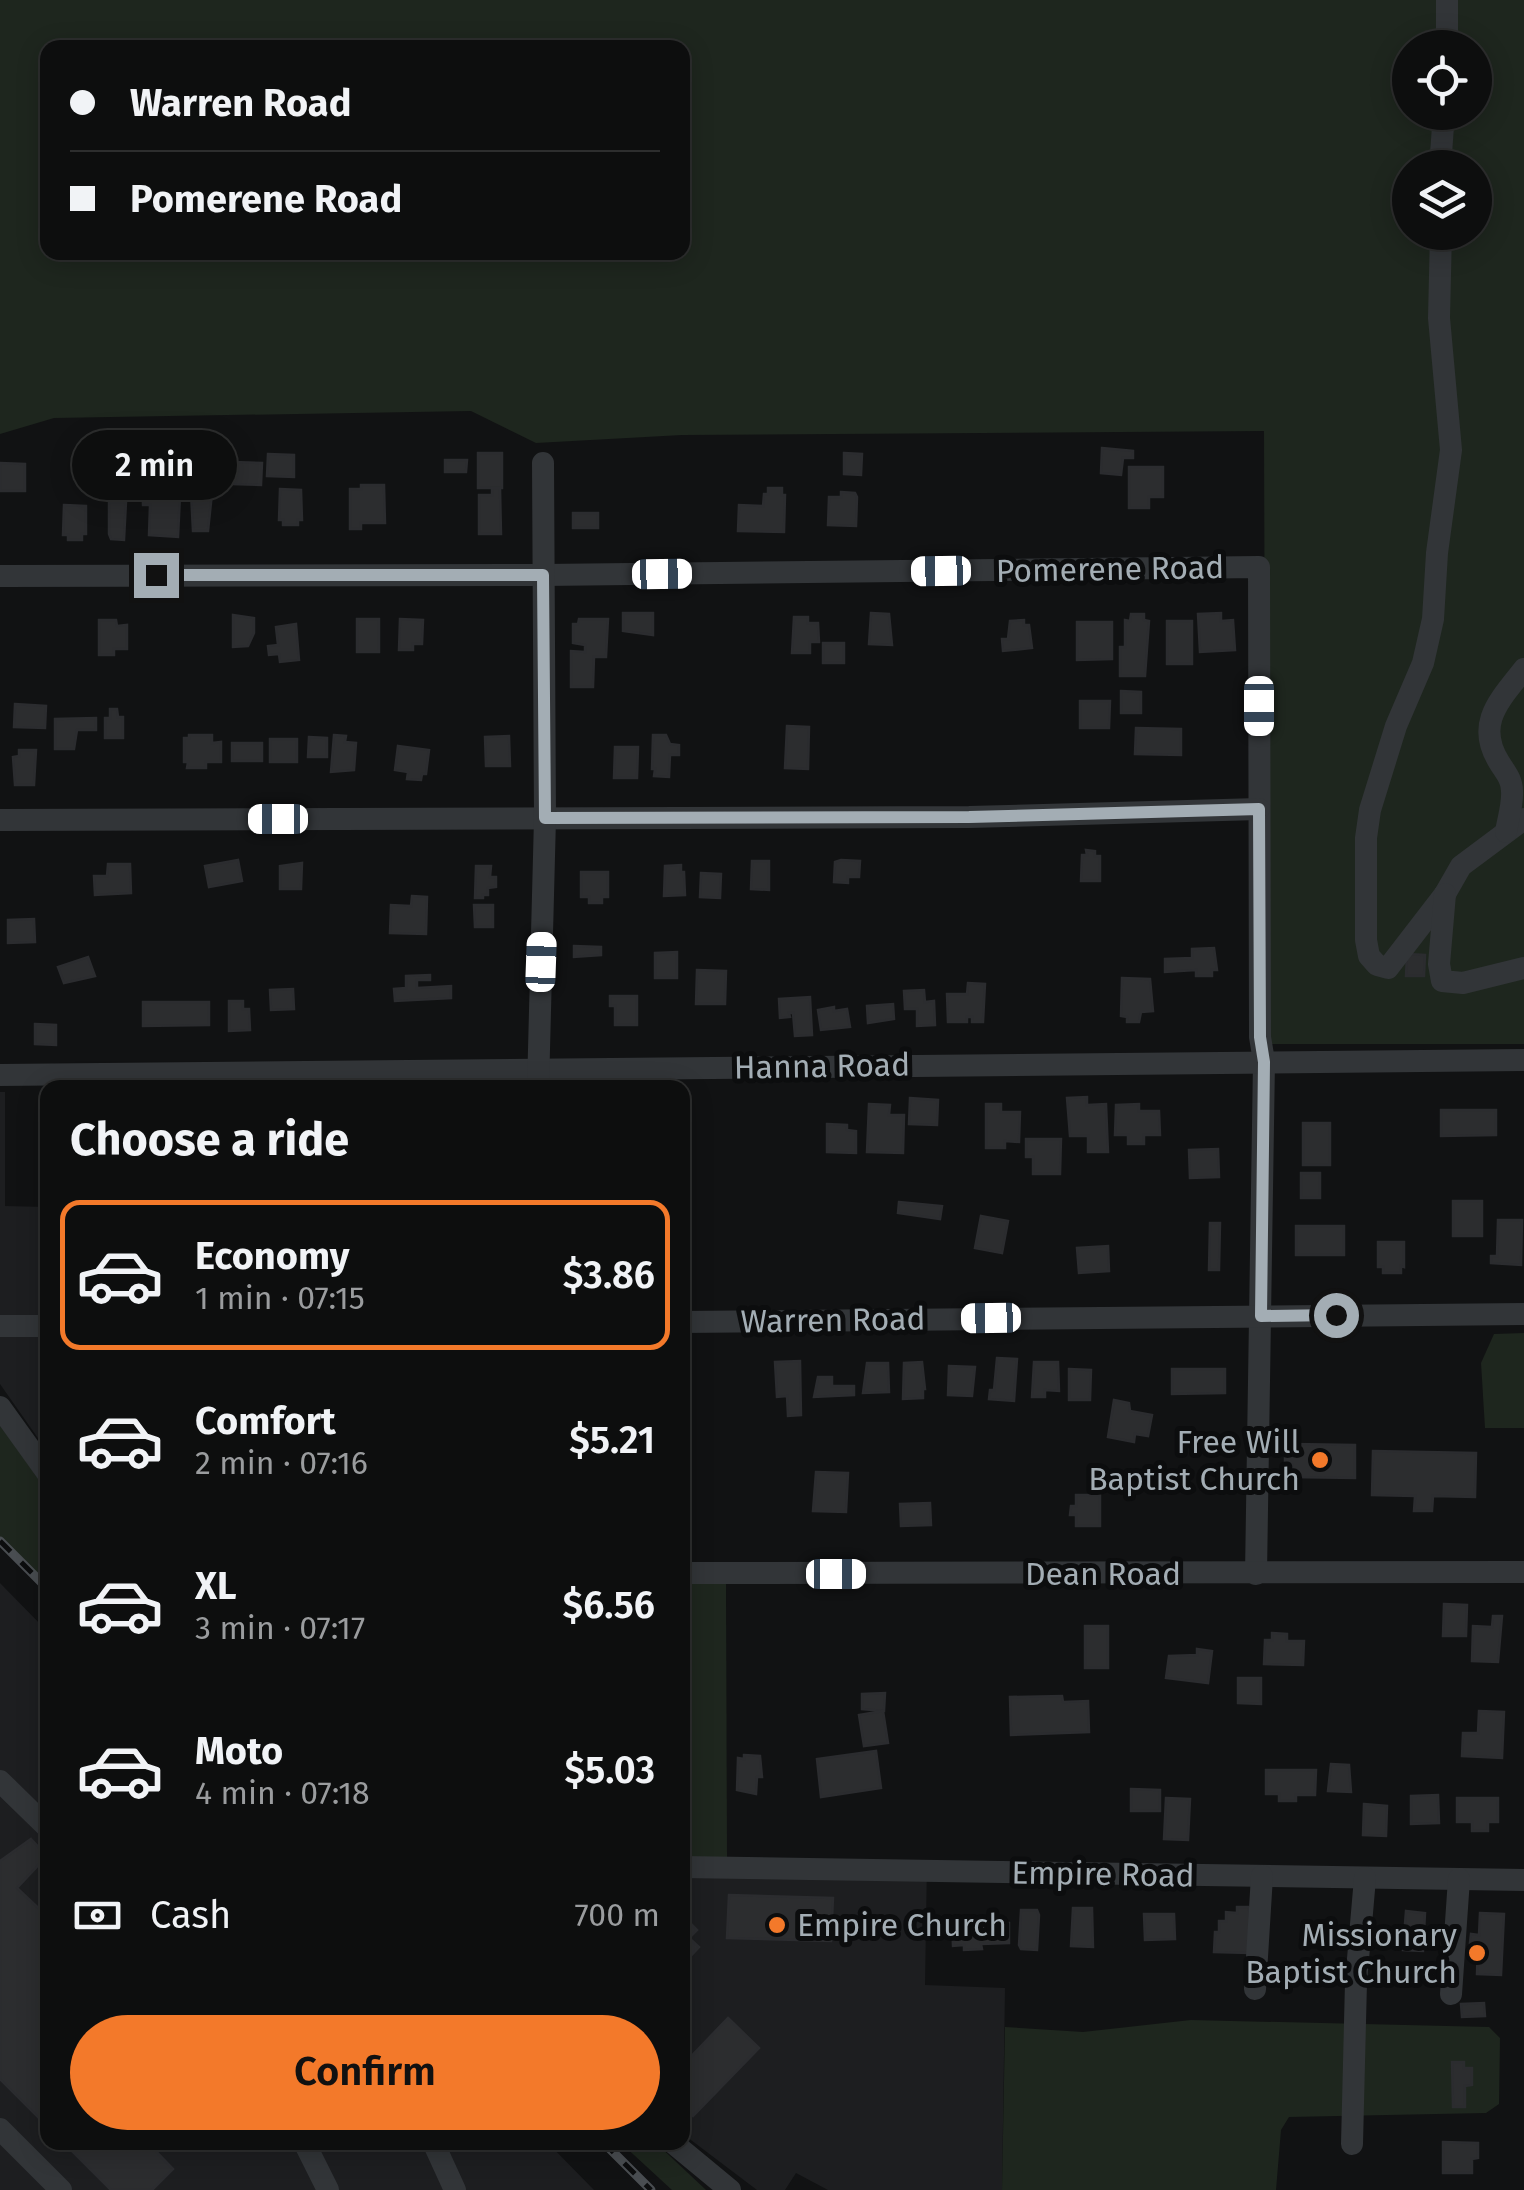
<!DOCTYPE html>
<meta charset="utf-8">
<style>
body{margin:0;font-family:"Fira Sans",sans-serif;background:#161717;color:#f1f3f6;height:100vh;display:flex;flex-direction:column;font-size:38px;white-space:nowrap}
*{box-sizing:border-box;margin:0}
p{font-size:32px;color:#9a9c9e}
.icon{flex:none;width:55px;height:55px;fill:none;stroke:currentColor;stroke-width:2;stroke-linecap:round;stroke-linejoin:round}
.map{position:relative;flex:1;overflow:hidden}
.details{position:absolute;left:40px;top:1080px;width:650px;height:1070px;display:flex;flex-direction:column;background:#0d0e0e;border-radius:20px;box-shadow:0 5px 25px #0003,0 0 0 2px #2d2e2e}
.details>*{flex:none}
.banner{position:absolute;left:40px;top:40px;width:650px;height:220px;border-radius:20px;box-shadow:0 5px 25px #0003,0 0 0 2px #2d2e2e;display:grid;align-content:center;height:220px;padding:0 30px;background:#0d0e0e}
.tools{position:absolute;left:1392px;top:30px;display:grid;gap:20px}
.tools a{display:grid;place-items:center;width:100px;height:100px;border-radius:50%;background:#0d0e0e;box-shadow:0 5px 25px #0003,0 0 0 2px #2d2e2e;font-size:50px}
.end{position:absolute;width:45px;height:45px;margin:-22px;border:12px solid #a3adb4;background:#111;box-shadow:0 0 0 5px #111}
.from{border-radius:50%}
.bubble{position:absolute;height:70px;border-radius:35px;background:#0d0e0e;box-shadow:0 5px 25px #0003,0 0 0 2px #2d2e2e;font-size:32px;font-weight:600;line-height:70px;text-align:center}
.car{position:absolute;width:30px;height:60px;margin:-30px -15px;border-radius:12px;box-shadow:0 0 8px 2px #0007;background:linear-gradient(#fff 24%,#345 0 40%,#fff 0 76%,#345 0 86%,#fff 0)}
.banner b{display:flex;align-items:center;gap:35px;height:95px;font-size:38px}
.banner b+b{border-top:2px solid #2d2e2e}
.banner i{width:25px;height:25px;background:#f1f3f6}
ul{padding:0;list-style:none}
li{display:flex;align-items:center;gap:30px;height:150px;margin:0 20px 15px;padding:0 10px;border:5px solid transparent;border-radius:20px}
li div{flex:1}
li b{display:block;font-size:38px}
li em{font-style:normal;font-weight:600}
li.on{border-color:#f3792a}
li>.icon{width:90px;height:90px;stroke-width:1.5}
h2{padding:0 30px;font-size:45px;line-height:120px}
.pay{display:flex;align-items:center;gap:25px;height:110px;padding:0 30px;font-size:38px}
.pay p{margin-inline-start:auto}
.action{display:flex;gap:20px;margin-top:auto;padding:20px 30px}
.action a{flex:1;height:115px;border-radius:60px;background:#f3792a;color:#111;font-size:40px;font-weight:600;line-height:115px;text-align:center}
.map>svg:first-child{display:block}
.built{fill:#1d1e20}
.green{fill:#1e261e;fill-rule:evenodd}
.building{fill:#2c2d2f;stroke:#2b2c2f;stroke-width:2.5}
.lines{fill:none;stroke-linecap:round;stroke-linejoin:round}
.minor{stroke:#323538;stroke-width:22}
.rail-casing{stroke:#494d51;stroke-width:9}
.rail{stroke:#0c0d0e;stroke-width:5;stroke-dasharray:15;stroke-linecap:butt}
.route{stroke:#a3adb4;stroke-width:12}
.poi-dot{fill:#f3792a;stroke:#0c0d0e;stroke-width:4}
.labels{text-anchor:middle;stroke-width:10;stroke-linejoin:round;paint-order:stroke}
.street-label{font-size:32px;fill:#a3adb4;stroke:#0c0d0e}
.poi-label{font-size:32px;fill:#a3adb4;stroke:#0c0d0e;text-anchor:end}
</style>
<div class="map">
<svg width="1524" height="2190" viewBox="0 0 1524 2190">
<rect width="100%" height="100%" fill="#111213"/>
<g class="built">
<path d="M0,1092H5V1206L47,1207L48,1436L40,1441L0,1384Z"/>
<path d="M0,1583L47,1631L48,2142L548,2143L594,2190H0Z"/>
<path d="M683,1857L927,1862L925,1985L1005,1988L1002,2190H828L796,2173L785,2190H757L683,2134Z"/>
</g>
<g class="green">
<path d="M0,0H1524V1044H1270L1266,1033L1264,431L682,435L536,443L471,411L54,418L0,434ZM48,48H682V252H48ZM1410,48H1475V112H1410ZM1410,168H1475V232H1410Z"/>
<path d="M1524,1333V1428H1485L1481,1363L1494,1334Z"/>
<path d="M0,1425L47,1491V1588L0,1539Z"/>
<path d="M683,1581H726L727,1858L683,1857Z"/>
<path d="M1191,2020L1489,2027L1500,2038L1499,2104L1486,2113L1289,2117L1281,2130L1276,2190H1002L1005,2027L1083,2032Z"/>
<path d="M621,2143H656L706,2190H672Z"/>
</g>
<g class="building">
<path d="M1102,448L1133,451V458H1123L1121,475L1101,473Z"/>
<rect x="478" y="453" width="24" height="35"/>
<path d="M844,453L862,454L861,475L844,474Z"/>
<path d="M268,454L294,455V477L267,476Z"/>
<path d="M142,456H156L158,490L176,491V496H180L178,537L149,535L150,505H143Z"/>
<path d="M184,456H198L197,482H183Z"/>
<path d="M445,460H467L466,472H445Z"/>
<path d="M233,462L262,463L261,485L232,484Z"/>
<path d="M0,463L25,464V491H0Z"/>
<path d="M1129,467H1163V497H1149V508H1129Z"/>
<path d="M124,468H135L136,496L125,497Z"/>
<path d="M361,485H384L385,523H361V529H350V489H361Z"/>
<path d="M492,488H500L501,534H479V495H492Z"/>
<path d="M768,488H782V495H785L784,532L738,531L739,505L763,506L764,494H768Z"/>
<path d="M280,489L301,490L302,520H298V525H283V520H279Z"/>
<path d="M841,492L855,493L857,497L856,526L828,525L829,497H841Z"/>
<path d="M191,493H212L208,531H193Z"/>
<path d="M109,502H126L124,540L111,539L109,534Z"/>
<path d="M64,505L86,506V534H82V540H68V535H63Z"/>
<rect x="573" y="513" width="25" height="15"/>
<path d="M623,613H653V635L623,631Z"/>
<path d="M871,613L889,614L892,645L869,644Z"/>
<path d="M1221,613V621L1233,620L1235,650L1200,652L1198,614Z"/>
<path d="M1131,614H1144V620L1149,621L1145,676H1120V647H1125V620L1130,621Z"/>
<path d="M233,615L254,618V633L248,646L233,647Z"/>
<path d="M794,617H808V623H818L819,642H810V653H792Z"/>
<rect x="357" y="619" width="22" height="33"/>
<path d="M400,619L423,620L422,644H413V650H399Z"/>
<path d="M579,619H608L606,657H594L593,687H571V651L585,652V645L573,643V624H578Z"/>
<path d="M99,620H116L117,626L127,625V649H114V655H99Z"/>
<path d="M1024,620V625H1029L1032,648L1003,651L1002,639H1008L1010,621Z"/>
<rect x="1167" y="621" width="25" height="43"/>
<path d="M1077,622H1112V659L1077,660Z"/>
<path d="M296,624L299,660L280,662L279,654L269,655L268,646L278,645L276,627Z"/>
<rect x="823" y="643" width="21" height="20"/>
<path d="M1121,691L1141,692V713H1121Z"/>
<path d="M1080,701H1110L1109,728H1080Z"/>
<path d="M15,704L46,706L45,728L14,727Z"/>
<path d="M110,709H117L118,717H123V738H105V718H110Z"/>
<path d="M96,718V730H77L74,749H55V719Z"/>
<path d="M787,726L809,727L808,769L785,768Z"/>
<path d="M1136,728L1181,729V755L1135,754Z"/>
<path d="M189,735H212V743L221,742V762H206V768H187L188,762H184V738H189Z"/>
<path d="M334,735L346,736L345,742L356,743L354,770L331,772Z"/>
<path d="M653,735H666L670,744L679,745V755H670L669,777L654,776L655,769H652Z"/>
<path d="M509,736L510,766H486L485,737Z"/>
<path d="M309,737L327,738V757H308Z"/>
<rect x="270" y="739" width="27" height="23"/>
<rect x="232" y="743" width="30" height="18"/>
<path d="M398,746L429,750L426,774H422L421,780L407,779L408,772L395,770Z"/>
<path d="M615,747H638L637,778H614Z"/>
<path d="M19,750H36L34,785H15L13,757L19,756Z"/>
<path d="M1086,850L1095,851V856H1100V881H1081L1082,855H1087Z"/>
<path d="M238,860L242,881L209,887L205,866Z"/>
<path d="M841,860L860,861L859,877H848V883L834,882L835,862Z"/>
<path d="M752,861H769V890L751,889Z"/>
<path d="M302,863L301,889H280V866Z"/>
<path d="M108,864H130L131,893L95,895L94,876H107Z"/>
<path d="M681,865V872H684L685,895L664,896L665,866Z"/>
<path d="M476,866H491L490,877H496V887L488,888V895H483V898H475Z"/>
<path d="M581,872H608V897H602V903H589V897H581Z"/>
<path d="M701,873L721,874L720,898L700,897Z"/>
<path d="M412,896L427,897L426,934L390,933L391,905L411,906Z"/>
<path d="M474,905H493V927H475Z"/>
<path d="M34,919L35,942L8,943V920Z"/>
<path d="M574,946L601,947V955L574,957Z"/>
<path d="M1214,948L1217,970H1212V976H1196V970L1165,972V959L1192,958V949Z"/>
<path d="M677,952V978H655V953Z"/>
<path d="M1407,954L1425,955L1424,976H1406Z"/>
<path d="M88,957L95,976L64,983L58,967Z"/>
<path d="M697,970L726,971L725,1004H696Z"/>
<path d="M430,975V980H417V988L451,986V998L395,1001L394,989L406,988V976Z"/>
<path d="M1122,978L1150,979L1153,1011L1141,1012L1139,1022H1127V1017L1121,1016Z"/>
<path d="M968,983L985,984L983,1022H972V1017H967V1022H948L947,994H967Z"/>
<path d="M293,989L294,1009L271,1010L270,990Z"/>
<path d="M924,990L925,1002L934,1001L935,1025L917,1026V1009H905L904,991Z"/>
<path d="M610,996H637V1025H615V1006H610Z"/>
<path d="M810,997L812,1035L795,1036L793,1013H789L790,1017L780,1018L779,999Z"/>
<path d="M229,1001H243V1009H249L250,1030L229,1031Z"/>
<path d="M143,1002H209V1025L143,1026Z"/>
<path d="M893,1004L894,1019L868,1023L867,1006Z"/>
<path d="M834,1007V1011L847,1009L850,1027L821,1030L818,1010Z"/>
<path d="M35,1024L56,1025V1045L35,1044Z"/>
<path d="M1087,1097V1105L1106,1104L1108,1152H1088V1136H1070L1067,1098Z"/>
<path d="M910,1098L938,1100L937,1125L909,1124Z"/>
<path d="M869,1104L890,1105L889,1115H904L903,1153L867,1152Z"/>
<path d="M986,1104H1001V1112H1020L1019,1142L1005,1141V1148H986Z"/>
<path d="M1139,1104V1111H1159L1160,1135H1144V1144H1128V1135H1115L1116,1105Z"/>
<path d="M1441,1110H1496V1135L1441,1136Z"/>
<rect x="1303" y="1123" width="27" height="42"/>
<path d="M827,1124L847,1125V1130L856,1131V1153L827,1152Z"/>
<path d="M1026,1139H1061L1060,1174H1033V1157H1026Z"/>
<path d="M1218,1149L1219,1177L1190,1178L1189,1150Z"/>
<rect x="1301" y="1173" width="19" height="25"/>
<rect x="1453" y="1201" width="29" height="35"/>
<path d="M899,1202L942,1206L940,1219L898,1213Z"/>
<path d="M981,1216L1008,1221L1002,1253L975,1248Z"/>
<path d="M1498,1220H1522L1521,1265L1491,1263V1256H1497Z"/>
<path d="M1210,1223H1220L1219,1270H1209Z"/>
<rect x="1296" y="1226" width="48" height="29"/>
<path d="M1378,1242H1404V1267L1401,1266V1273H1383V1267H1378Z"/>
<path d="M1108,1246L1109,1271L1079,1273L1077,1248Z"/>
<path d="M997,1358L1017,1359L1014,1401L989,1399L990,1390H994Z"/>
<path d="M800,1361L801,1415L788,1416L787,1396L777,1397L775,1362Z"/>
<path d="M922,1362L925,1389H923V1398L903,1399L904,1363Z"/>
<path d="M1034,1362H1058L1059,1391L1045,1390V1397H1032Z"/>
<path d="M867,1363H888L889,1392L863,1393Z"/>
<path d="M949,1366L975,1367L972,1396L948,1395Z"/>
<path d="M1069,1369L1091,1370L1090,1400H1069Z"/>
<path d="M1172,1369H1225V1393L1172,1394Z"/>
<path d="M818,1377H832V1386H854V1395L814,1397Z"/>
<path d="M1114,1400L1129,1403L1130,1411L1152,1415L1148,1436L1135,1434L1134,1442L1108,1437Z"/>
<path d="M1292,1444L1355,1445V1478L1292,1477V1465H1285V1455L1292,1456Z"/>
<path d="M1373,1451L1476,1453L1475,1497L1433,1496L1432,1511H1414L1415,1496L1372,1495Z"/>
<path d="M816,1472L848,1473L846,1512L813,1511Z"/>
<path d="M1076,1495H1100V1526H1076V1515H1070L1071,1506H1076Z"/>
<path d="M930,1503L931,1525L901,1526L900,1504Z"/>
<path d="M1444,1604L1467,1605L1466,1636H1443Z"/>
<path d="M1493,1616H1502L1498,1662L1472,1661L1473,1626L1492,1627Z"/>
<rect x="1085" y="1626" width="23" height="42"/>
<path d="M1272,1633L1287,1634V1641H1304L1303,1665L1264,1664L1265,1640H1272Z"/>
<path d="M1197,1649L1212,1651L1208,1683L1166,1678L1169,1656L1197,1655Z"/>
<path d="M1238,1678H1261V1704L1238,1703Z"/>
<path d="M885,1693L884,1711L862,1709V1694Z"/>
<path d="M1062,1696L1063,1702L1088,1701L1089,1732L1011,1735L1010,1697Z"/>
<path d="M883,1711L888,1743L864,1746L859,1715Z"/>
<path d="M1479,1711L1504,1712L1502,1758L1462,1756L1463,1733H1478Z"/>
<path d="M876,1751L881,1788L821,1797L817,1759Z"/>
<path d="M744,1755L760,1756L762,1777H757L756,1794L737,1790L738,1758L744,1759Z"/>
<path d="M1331,1764L1349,1765L1351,1792L1328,1791Z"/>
<path d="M1266,1770H1316L1315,1795H1296V1801H1279V1794H1266Z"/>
<path d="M1131,1789L1160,1790V1811H1131Z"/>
<path d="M1438,1795L1439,1823L1411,1824V1796Z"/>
<path d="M1166,1798L1190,1799L1188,1840L1164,1839Z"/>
<path d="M1457,1798H1498V1822H1488V1831H1472V1822H1457Z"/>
<path d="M1364,1804L1387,1806L1386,1836L1363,1835Z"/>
<path d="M31,1839L47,1856L17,1888L48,1917V2127L0,2079V1861Z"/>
<path d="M729,1895L833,1898L831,1941L727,1938Z"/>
<path d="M1237,1907H1248L1250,1913L1249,1953L1214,1952L1215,1932H1219V1921H1226V1912L1237,1913Z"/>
<path d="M1073,1908H1092L1093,1947L1071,1946Z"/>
<path d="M1021,1910H1037L1039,1915L1037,1950L1021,1949L1019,1945Z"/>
<path d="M1406,1911L1425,1913L1423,1951L1403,1950Z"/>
<path d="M1480,1913L1504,1914L1501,1975L1477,1974L1478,1943H1470L1471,1934L1479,1935Z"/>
<path d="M1144,1914H1174L1175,1939L1145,1940Z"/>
<path d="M682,1915L697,1930L689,1938L699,1947L682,1965Z"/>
<path d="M983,1918V1922L1009,1923V1943L981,1944L982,1949L964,1950V1945L953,1946L952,1921Z"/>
<path d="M1484,2003L1485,2016L1462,2017L1461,2004Z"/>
<path d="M728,2018L759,2048L693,2116L682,2106V2066Z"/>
<path d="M1452,2062H1464V2068H1472V2085L1465,2086V2107H1453Z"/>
<path d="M63,2142H147L173,2169L152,2190H111Z"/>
<path d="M1443,2142L1478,2143V2158L1472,2159V2173H1443Z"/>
</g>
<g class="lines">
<g class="minor">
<path d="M1447,48V0"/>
<path d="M1440,168L1444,112"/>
<path d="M1441,232L1439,318L1451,450L1437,553L1433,619L1423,663L1396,726L1370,810L1366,838V940L1369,956L1377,965L1388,968L1445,894L1461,866L1524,819"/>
<path d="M0,576L543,575L1259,567L1260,1037L1264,1061L1256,1574"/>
<path d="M0,820L969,817L1259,809"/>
<path d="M1506,832C1508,819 1513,804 1512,791C1512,779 1505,772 1499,762C1475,723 1500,700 1524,669"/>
<path d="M1445,894L1439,964L1442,981L1463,983L1524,968"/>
<path d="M0,1075L1524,1060"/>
<path d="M538,1088L545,818L543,463"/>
<path d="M682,1322L1524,1314"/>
<path d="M0,1326H48"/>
<path d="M0,1407L48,1474"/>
<path d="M682,1573L1524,1572"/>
<path d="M0,1781L48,1828"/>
<path d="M682,1867L1524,1880"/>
<path d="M1255,1989L1262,1876"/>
<path d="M1451,1994L1459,1879"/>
<path d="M0,2129L61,2190"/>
<path d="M304,2142L328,2190"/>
<path d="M433,2142L455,2190"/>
<path d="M672,2142L730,2190"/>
<path d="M1352,2144L1356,1982L1365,1878"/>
</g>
<g class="rail-casing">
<g id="rail">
<path d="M0,1541L48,1589"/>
<path d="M603,2142L651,2190"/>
</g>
</g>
<use href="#rail" class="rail"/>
</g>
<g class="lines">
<path class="route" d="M156,575H543L545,818L969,817L1259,809L1260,1037L1264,1062L1261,1316L1336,1315"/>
</g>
<g class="poi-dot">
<circle cx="1320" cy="1460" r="10"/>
<circle cx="777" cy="1925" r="10"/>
<circle cx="1477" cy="1953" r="10"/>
</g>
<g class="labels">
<g class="street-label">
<text transform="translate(1110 569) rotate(-1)" y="11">Pomerene Road</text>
<text transform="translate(822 1066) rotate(-1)" y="11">Hanna Road</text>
<text transform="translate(833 1320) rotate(-1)" y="11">Warren Road</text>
<text x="1103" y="1585">Dean Road</text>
<text transform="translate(1103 1874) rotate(1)" y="11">Empire Road</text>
</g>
<g class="poi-label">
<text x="1300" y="1453">Free Will<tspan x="1300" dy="37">Baptist Church</tspan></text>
<text x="797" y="1936" text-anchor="start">Empire Church</text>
<text x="1457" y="1946">Missionary<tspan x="1457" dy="37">Baptist Church</tspan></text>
</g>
</g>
</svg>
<div class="tools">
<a><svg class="icon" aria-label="locate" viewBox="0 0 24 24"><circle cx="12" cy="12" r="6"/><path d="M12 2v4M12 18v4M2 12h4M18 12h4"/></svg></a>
<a><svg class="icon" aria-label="layers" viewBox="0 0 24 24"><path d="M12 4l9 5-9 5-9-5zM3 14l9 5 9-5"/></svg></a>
</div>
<i class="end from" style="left:1336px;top:1315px"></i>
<i class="end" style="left:156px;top:575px"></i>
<div class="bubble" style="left:72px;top:430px;width:165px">2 min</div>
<i class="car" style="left:941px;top:571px;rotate:269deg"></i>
<i class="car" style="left:662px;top:574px;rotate:89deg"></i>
<i class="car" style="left:1259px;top:706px;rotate:180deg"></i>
<i class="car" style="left:278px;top:819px;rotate:270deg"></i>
<i class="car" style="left:541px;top:962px;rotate:2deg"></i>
<i class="car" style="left:991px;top:1318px;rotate:269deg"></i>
<i class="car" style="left:836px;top:1574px;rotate:90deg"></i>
<div class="banner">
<b><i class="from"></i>Warren Road</b>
<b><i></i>Pomerene Road</b>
</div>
<section class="details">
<h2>Choose a ride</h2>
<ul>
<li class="on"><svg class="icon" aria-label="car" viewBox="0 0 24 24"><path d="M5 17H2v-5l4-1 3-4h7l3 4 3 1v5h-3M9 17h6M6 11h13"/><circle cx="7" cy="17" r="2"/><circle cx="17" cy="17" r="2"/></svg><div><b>Economy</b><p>1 min · 07:15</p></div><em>$3.86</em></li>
<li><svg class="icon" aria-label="car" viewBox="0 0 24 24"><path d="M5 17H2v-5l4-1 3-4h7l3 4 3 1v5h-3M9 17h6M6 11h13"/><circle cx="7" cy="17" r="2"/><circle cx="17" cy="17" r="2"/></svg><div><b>Comfort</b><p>2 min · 07:16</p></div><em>$5.21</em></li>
<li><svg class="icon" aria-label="car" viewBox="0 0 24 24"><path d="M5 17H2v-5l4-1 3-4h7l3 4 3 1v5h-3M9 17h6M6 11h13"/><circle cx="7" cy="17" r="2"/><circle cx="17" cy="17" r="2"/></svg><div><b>XL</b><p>3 min · 07:17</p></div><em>$6.56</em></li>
<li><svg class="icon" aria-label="car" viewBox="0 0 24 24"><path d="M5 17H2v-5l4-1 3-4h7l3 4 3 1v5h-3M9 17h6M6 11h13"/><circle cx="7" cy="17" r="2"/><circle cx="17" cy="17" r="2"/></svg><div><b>Moto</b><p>4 min · 07:18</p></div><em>$5.03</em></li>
</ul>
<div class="pay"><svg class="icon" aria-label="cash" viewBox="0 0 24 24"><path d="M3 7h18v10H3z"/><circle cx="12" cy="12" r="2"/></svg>Cash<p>700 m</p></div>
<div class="action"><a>Confirm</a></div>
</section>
</div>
